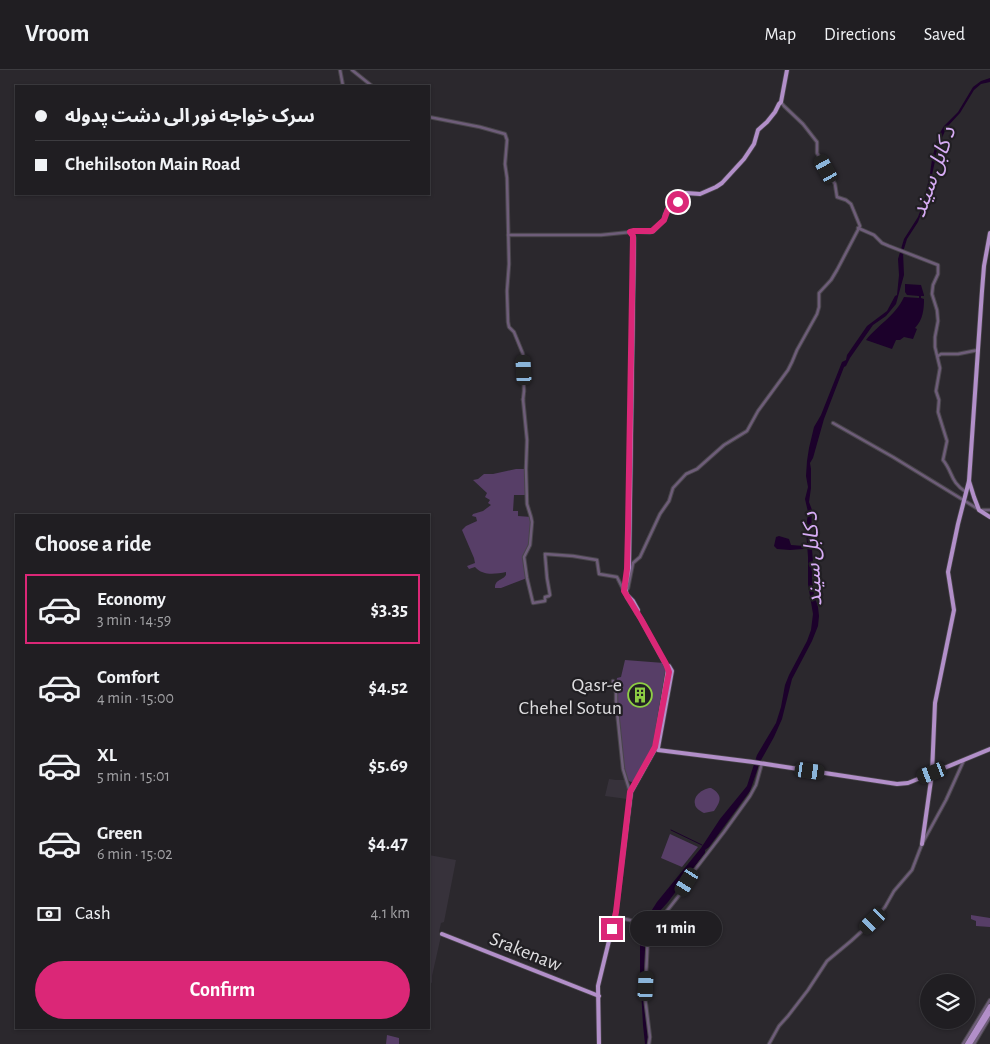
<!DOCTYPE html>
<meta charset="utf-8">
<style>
body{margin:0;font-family:"Alegreya Sans","Noto Sans Arabic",sans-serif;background:#28272a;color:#f1f3f6;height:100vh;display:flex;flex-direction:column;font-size:19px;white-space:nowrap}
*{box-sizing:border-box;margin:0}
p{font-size:16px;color:#a2a2a5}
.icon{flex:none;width:28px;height:28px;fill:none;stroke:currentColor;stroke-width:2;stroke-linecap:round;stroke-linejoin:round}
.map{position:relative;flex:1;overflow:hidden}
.details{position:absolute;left:15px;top:444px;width:415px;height:515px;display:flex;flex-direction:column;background:#201e22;border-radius:0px;box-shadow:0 1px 4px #0004,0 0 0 1px #3d3c40}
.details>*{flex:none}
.top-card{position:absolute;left:15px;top:15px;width:415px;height:110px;border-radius:0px;box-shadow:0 1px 4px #0004,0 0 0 1px #3d3c40;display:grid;align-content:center;height:110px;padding:0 20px;background:#201e22}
.controls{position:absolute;left:920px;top:904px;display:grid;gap:10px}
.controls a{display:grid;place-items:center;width:55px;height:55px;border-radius:50%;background:#201e22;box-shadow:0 1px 4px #0004,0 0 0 1px #3d3c40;font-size:25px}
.end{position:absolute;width:22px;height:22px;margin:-11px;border:6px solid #db2777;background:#fff;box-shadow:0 0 0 2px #fff}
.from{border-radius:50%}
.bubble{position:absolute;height:35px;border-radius:18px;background:#201e22;box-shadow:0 1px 4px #0004,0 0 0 1px #3d3c40;font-size:16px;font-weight:700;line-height:35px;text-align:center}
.car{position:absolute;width:15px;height:30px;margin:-15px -8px;border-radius:6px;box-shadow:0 0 4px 1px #0007;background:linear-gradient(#222 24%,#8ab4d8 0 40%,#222 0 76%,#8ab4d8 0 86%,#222 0)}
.top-card b{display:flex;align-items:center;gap:18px;height:48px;font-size:19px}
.top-card b+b{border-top:1px solid #3d3c40}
.top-card i{width:12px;height:12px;background:#f1f3f6}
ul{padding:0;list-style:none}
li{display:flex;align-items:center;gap:15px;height:70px;margin:0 10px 8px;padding:0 10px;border:2px solid transparent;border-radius:0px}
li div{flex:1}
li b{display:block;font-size:19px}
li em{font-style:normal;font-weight:700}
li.active{border-color:#db2777}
li>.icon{width:45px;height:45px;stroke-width:1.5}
h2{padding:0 20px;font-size:22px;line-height:60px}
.pay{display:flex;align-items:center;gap:12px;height:55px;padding:0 20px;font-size:19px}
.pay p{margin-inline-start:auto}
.primary-button{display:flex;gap:10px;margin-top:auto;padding:10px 20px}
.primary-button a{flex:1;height:58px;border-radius:30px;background:#db2777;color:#fff;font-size:20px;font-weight:700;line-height:58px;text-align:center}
header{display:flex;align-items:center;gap:30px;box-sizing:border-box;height:70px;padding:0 25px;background:#201e22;border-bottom:1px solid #3d3c40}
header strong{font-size:24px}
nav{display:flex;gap:28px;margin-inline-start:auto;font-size:18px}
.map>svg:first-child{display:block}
.built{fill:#37323b}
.green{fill:#573e67}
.water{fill:#1c012b}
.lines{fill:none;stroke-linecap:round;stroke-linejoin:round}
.stream{stroke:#1c012b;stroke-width:1}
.minor-casing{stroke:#48454a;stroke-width:4.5}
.major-casing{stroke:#48454a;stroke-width:5.5}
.minor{stroke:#6e5d79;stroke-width:2.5}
.major{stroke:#b28fc9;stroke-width:4}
.route{stroke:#db2777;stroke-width:6}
.labels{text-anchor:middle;stroke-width:4.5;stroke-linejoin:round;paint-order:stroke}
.poi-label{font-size:20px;fill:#dfdee0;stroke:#211f23;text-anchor:end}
.street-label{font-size:20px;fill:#dfdee0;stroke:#211f23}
.water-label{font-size:21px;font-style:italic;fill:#d7acf5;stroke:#211f23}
</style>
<header>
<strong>Vroom</strong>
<nav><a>Map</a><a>Directions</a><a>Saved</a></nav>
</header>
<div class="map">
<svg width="990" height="974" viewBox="0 0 990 974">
<rect width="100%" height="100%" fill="#2b282d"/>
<g class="built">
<path d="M609,709L616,710H625L628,717L627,729L605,726Z"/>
<path d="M429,785L456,790L444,852L441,853L439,862L441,866L432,906V913L429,912Z"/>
</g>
<g class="green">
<path d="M516,399H526L527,425H514L513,441H518V446L531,447L530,475L524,488L527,508L501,518H495C495,509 502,511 506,505V502C495,504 483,506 475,497L469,499L467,496L475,493L474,488L462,460L466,456L477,451L476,447L472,446L473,444L483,441L491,435L488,433L490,430L485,427L487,423L473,410L478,409L484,404H493Z"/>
<path d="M625,590L664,593L668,600L654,677L635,711L631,712L627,710L624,702L616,627L618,618H616L617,608L621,607Z"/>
<path d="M711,718C723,725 721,731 714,741L704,743C700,741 695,738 695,734C693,725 704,718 711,718Z"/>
<path d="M670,764L698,777L682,797L661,788Z"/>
<path d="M971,845L990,848V857L976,856V851L971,849Z"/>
<path d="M387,965L399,968V974H386Z"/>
</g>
<g class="water">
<path d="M990,8V12L981,14L974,20L960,43L948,56L945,61L941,70L935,91L927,128L918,152L907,169L903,182L904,205L896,234L886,246L873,255L850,288L846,296L844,297L824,349L813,388L810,393L811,399V418L809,432L812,440L811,466L813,492L812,508L814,524L818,537L819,546L818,556L812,571L792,609L782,649L774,667L760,692L750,721L709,777L705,780V783L668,832L650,852L645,862V934L649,970V974H645L643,955L640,900V872L641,863L643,854L657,832L701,778L720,749L747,716L757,685L776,653L781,637L785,615L789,605L807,571L811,560L813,544L808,514V487L806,460L808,442L805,429L808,417L806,406L807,391L809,378L814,357L821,345L842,292L846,290L847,285L867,256L887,241L895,226L897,225L899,205L898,189L904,169L918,147L924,131L930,104L932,89L938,66L944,56L958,42L973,17L981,11Z"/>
<path d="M905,214L921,215L924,225V226H921V228L924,229C924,239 923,250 915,258L917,259L913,269L904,267L900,270H896L892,279L866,270C879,254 895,246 904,227L919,228V226L907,225L905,222Z"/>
<path d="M779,466L789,469L791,475L804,476L805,478L803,479L790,480L777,479L774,476L776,467Z"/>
</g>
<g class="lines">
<path class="stream" d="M671,760L702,775"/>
<g class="minor-casing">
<g id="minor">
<path d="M340,0L343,16"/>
<path d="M352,0L372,16"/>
<path d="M429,47L480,57L505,64L507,70L505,94L507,108L509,194L507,221L508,252L509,257L514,262L523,284L524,321L523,330"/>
<path d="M858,158L874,165L882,173L889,176L938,195V204L933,215L932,224L937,240L938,251L935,267V277L940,298L936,321L939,330L938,342L947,371L943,390C953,402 950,412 966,422"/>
<path d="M508,165H601L631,162"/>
<path d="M938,286L941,284H958L978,280"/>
<path d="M523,329L527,370L526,399L527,434L531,447L532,452L530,475L524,487L527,508L533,533L545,531V527L549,526L550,525L547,508L545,484L573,486L597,490L599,504L617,507L624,521"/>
<path d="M833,353L893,387L978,439"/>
<path d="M982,440H990"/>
<path d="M626,521L628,518L633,493L640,487L660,444L669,431L673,418L686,404L697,399L724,375L747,361L758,341L788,300L792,292L797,280L817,244L819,237V223L831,210L837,200L860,156L851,134L846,130L837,127L835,114L817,83V72L803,54L784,36L781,32"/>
<path d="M613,611L616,623V631L623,699L630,722"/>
<path d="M617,847L650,855"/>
<path d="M649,974L650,967L645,927L648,864L650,855L655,851H659L681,823L694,801L724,762L750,726L756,715L762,693"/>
<path d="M769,974L779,956L788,946L808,920L827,891L851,871L873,851L885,837L894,821L912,800L922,774L946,730L964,690"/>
<path d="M963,974L990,930"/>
<path d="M974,974L990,947"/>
</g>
</g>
<g class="major-casing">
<g id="major">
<path d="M990,163L984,196L982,221L969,411L974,427L979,440L990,447"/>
<path d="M627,527L641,549L668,599L655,677"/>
<path d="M637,543L638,540L633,531L627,525L625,518L629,498L634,168L631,162L634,161L650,162L653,161L664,150L665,145L668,139L677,135L678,132L676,124L686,123L700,124L716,117L722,113L744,89L754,74L758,60L767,52L775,42L779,34L781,32L787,0"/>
<path d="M658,678L672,601L669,596"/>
<path d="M658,680L753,692L897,714L908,713L913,711L990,679"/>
<path d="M922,774L932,703L935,633L954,540L948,502L958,454L969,411"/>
<path d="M442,864L599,926"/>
<path d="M599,974L598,916L616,842L631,722L654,681"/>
<path d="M967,974L990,936"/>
<path d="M970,974L990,942"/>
</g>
</g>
<use href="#minor" class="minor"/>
<use href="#major" class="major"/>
</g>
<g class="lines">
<path class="route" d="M612,859L616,842L630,722L655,677L669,602L666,594L641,549L624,521L627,499L628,459L633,166L630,162L634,161H652L664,150L668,139L675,136L678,132"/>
</g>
<defs>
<g id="building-ring" transform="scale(1.25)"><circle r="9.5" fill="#211f23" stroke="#8dce44" stroke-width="1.5"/><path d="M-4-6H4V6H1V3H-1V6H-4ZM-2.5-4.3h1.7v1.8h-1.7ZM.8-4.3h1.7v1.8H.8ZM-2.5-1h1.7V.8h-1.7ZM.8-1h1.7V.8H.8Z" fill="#8dce44"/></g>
</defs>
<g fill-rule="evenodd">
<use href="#building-ring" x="640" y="625"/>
</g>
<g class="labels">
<g class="poi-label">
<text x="622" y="621">Qasr-e<tspan x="622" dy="23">Chehel Sotun</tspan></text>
</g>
<g class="street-label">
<text transform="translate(526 881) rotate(22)" y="7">Srakenaw</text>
</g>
<g class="water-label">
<text transform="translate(933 102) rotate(-70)" y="7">د کابل سيند</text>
<text transform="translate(812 489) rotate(-93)" y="7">د کابل سيند</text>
</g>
</g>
</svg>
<div class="controls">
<a><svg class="icon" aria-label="layers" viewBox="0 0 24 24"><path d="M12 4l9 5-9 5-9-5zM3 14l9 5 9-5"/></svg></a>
</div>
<i class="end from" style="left:678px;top:132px"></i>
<i class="end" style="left:612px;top:859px"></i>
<div class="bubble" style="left:630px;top:841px;width:92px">11 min</div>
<i class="car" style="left:826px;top:99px;rotate:331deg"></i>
<i class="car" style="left:524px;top:300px;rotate:357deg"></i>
<i class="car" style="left:810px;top:701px;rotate:98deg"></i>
<i class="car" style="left:932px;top:703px;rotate:249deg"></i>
<i class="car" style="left:687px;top:812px;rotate:212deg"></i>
<i class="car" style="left:873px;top:851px;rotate:225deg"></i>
<i class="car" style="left:646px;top:916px;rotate:3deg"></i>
<div class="top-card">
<b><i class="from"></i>سرک خواجه نور الی دشت پدوله</b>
<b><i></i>Chehilsoton Main Road</b>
</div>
<section class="details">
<h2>Choose a ride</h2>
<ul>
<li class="active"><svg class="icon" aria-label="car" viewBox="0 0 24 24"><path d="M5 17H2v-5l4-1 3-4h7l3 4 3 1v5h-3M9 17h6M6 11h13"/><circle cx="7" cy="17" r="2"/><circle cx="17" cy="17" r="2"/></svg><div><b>Economy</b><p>3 min · 14:59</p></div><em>$3.35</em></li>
<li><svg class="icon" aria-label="car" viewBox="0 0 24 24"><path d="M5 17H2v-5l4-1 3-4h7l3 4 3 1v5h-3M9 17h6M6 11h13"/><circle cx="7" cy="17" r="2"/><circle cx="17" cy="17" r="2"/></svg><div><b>Comfort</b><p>4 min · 15:00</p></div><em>$4.52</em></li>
<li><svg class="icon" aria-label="car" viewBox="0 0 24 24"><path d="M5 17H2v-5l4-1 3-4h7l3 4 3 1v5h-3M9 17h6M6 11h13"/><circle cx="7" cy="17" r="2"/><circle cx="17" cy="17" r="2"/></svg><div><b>XL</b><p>5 min · 15:01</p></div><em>$5.69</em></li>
<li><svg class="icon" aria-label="car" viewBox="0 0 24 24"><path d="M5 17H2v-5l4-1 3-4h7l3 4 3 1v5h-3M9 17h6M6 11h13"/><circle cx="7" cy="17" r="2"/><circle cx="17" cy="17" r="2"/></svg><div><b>Green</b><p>6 min · 15:02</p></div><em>$4.47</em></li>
</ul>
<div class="pay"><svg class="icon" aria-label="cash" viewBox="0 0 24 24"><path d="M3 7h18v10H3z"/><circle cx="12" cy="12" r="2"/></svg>Cash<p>4.1 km</p></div>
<div class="primary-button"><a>Confirm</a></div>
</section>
</div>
